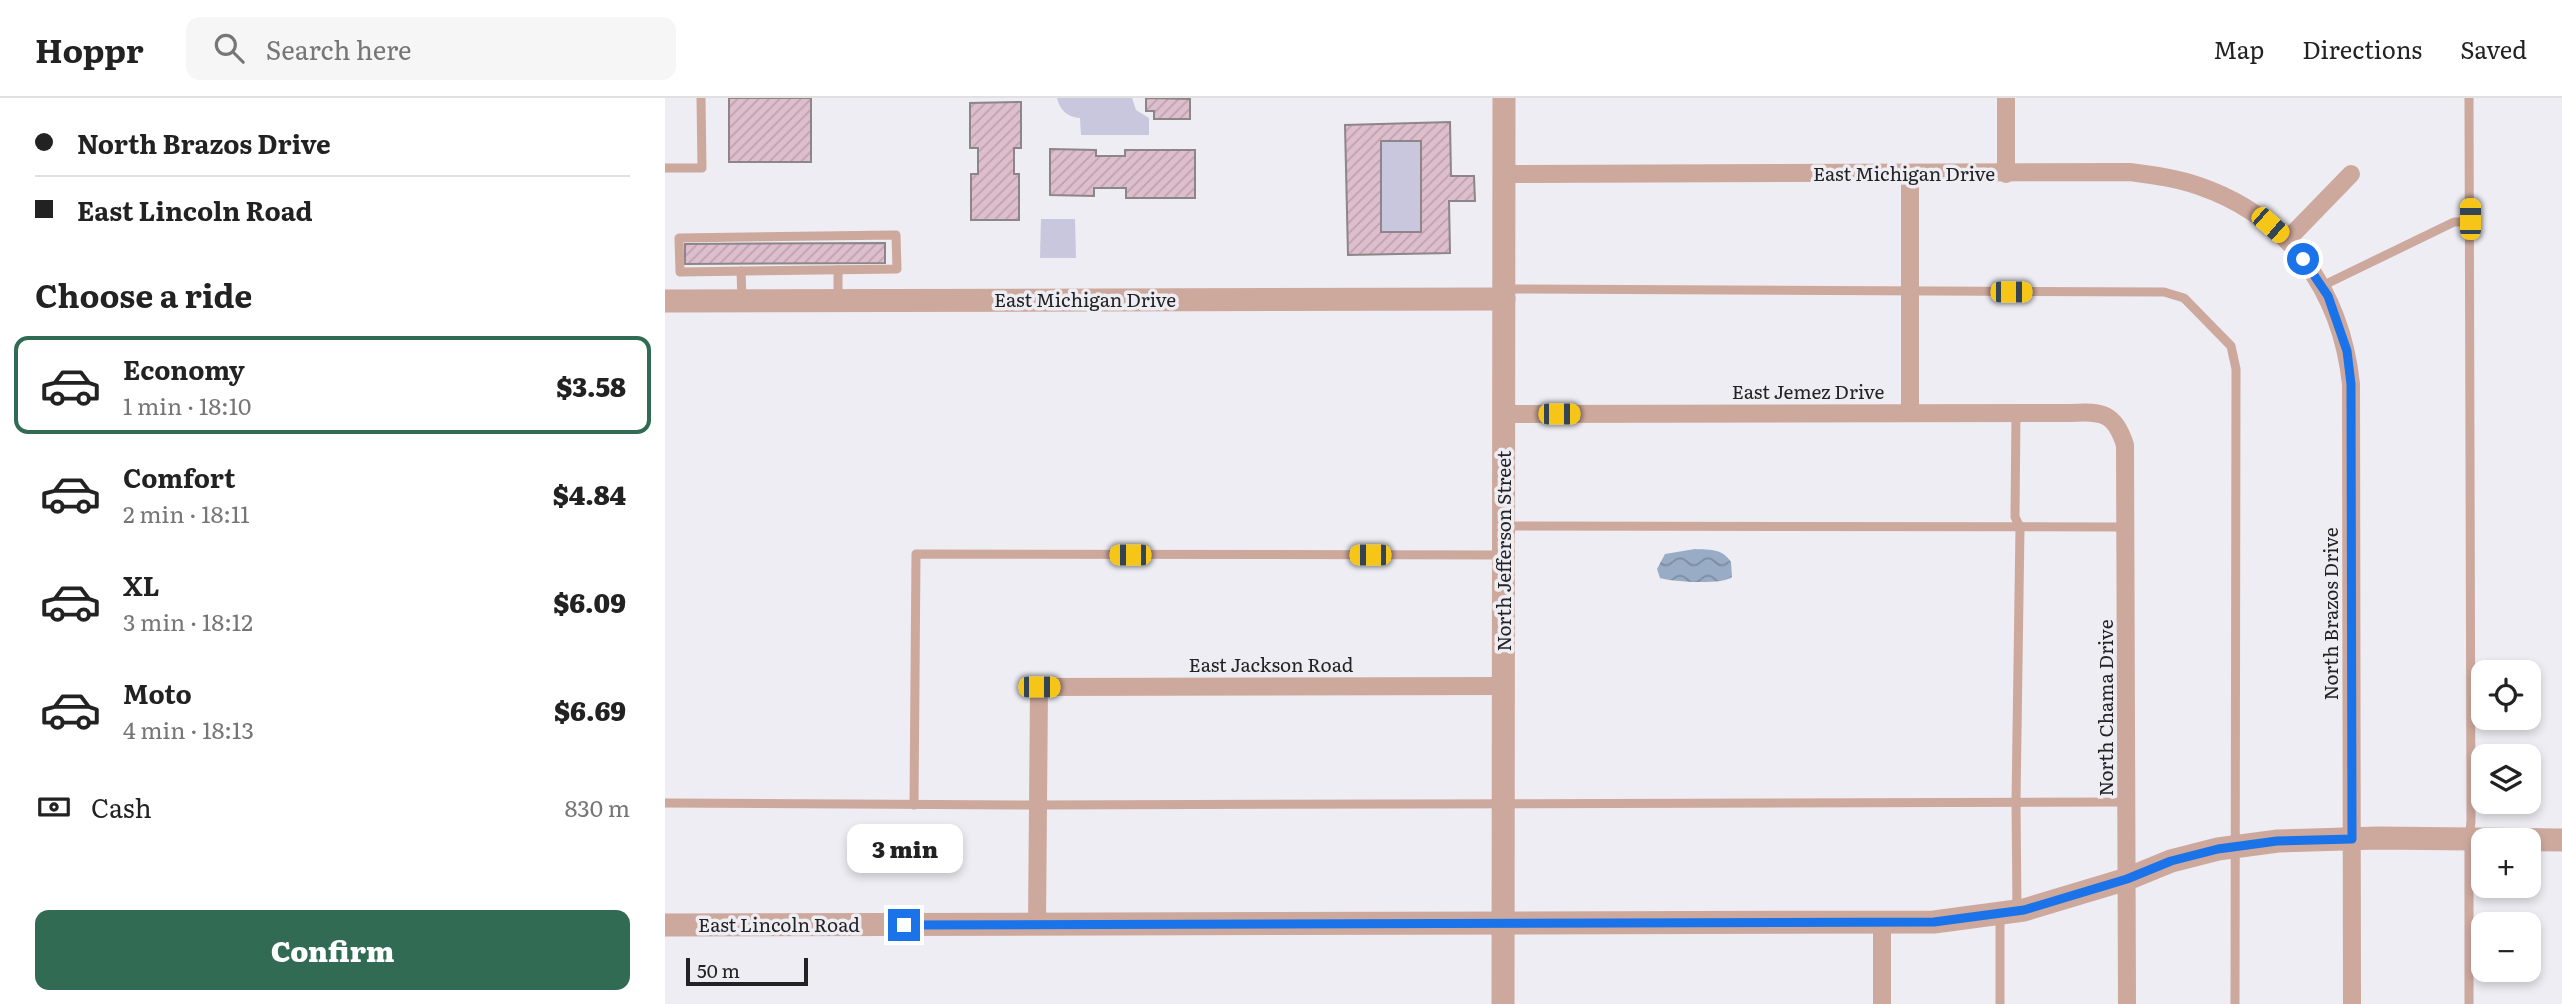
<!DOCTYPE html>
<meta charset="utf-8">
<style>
body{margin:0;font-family:Literata,serif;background:#f6f6f6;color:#222;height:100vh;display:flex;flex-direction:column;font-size:26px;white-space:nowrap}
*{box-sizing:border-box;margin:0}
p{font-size:23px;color:#767676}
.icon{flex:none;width:38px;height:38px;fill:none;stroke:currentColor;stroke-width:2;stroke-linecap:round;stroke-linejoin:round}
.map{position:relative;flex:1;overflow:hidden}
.sheet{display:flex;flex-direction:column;background:#fff;width:665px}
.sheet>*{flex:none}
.top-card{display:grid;align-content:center;height:154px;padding:0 35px;background:#fff}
.controls{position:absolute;left:1806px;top:562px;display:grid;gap:14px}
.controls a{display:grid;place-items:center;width:70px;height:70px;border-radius:14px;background:#fff;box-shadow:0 4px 10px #0003;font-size:35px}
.scale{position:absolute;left:21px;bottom:18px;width:122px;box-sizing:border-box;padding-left:7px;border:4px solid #232326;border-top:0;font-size:19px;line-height:24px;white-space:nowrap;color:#232326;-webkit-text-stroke:5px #ededf3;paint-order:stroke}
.end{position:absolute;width:32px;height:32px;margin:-16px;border:9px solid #1a73e8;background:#fff;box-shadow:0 0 0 4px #fff}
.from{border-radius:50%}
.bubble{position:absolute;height:49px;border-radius:14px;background:#fff;box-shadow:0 4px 10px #0003;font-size:23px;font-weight:800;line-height:49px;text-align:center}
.car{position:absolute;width:21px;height:42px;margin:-21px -10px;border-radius:9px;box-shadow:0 0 5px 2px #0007;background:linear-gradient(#f5c518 24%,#345 0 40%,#f5c518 0 76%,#345 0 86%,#f5c518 0)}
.top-card b{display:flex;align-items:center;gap:24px;height:66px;font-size:26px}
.top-card b+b{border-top:2px solid #e0e0e0}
.top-card i{width:18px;height:18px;background:#222}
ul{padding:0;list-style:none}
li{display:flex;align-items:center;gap:21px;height:98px;margin:0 14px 10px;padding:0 21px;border:4px solid transparent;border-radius:14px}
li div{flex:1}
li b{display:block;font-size:26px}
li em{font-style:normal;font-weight:800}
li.on{border-color:#326b53}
li>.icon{width:63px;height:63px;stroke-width:1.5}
h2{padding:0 35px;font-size:32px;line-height:84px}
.pay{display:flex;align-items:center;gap:18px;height:77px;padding:0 35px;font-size:26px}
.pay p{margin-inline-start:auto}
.primary-button{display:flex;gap:14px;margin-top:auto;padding:14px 35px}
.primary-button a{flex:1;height:80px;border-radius:14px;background:#326b53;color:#fff;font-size:28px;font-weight:800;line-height:80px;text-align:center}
header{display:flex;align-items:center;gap:42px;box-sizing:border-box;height:98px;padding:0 35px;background:#fff;border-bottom:2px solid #e0e0e0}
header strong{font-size:33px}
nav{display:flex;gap:38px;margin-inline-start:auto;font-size:24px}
.search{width:490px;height:63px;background:#f6f6f6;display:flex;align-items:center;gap:18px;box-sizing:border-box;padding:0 24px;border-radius:14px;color:#767676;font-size:26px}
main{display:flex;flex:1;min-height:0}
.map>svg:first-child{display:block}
.green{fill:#c8c7dd}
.water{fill:url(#water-waves)}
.building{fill:url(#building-hatch);stroke:#8c8688;stroke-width:2;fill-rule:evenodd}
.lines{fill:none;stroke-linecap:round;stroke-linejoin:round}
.service{stroke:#cda89d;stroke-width:9}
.minor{stroke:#cda89d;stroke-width:18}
.tertiary{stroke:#cda89d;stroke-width:23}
.route{stroke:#1a73e8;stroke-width:9}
.labels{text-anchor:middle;stroke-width:7;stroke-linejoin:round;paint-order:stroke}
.street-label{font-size:19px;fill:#232326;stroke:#ededf3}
</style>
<header>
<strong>Hoppr</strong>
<div class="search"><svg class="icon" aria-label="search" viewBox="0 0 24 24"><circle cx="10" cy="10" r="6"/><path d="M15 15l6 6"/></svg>Search here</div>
<nav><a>Map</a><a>Directions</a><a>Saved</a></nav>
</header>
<main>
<section class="sheet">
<div class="top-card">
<b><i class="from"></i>North Brazos Drive</b>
<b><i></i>East Lincoln Road</b>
</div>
<h2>Choose a ride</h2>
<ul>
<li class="on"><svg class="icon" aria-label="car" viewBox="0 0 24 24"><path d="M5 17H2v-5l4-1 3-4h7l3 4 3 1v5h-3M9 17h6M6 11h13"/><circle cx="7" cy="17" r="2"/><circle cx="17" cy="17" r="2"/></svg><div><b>Economy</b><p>1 min · 18:10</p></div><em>$3.58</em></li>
<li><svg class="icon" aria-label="car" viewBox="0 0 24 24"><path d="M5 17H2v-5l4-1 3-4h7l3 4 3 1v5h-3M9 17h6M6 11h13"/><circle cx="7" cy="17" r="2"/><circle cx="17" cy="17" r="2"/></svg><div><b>Comfort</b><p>2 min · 18:11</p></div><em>$4.84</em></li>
<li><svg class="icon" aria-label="car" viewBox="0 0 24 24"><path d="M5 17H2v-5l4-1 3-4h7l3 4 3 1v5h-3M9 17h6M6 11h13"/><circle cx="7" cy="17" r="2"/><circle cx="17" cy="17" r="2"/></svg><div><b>XL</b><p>3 min · 18:12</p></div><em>$6.09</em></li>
<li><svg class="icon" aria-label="car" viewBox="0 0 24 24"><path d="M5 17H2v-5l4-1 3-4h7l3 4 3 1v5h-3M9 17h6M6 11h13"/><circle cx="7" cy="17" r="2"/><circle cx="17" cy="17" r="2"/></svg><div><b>Moto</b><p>4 min · 18:13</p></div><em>$6.69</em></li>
</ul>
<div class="pay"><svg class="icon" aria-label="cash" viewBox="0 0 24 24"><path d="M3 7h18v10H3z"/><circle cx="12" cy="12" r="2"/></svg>Cash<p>830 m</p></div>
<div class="primary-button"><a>Confirm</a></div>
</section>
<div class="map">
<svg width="1897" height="906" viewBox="0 0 1897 906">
<defs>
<pattern id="water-waves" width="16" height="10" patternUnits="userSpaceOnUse" patternTransform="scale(1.75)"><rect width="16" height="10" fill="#99acc5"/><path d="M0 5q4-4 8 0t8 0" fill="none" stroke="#7c8ca0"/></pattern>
<pattern id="building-hatch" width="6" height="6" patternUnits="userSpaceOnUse" patternTransform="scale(1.75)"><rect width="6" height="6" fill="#debdcc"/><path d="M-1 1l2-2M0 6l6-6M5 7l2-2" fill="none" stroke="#bea2af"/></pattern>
</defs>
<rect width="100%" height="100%" fill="#ededf3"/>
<g class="green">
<path d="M392,0H467L471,12L484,20V37H416L415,20C403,19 395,13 392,0Z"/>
<rect x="716" y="43" width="40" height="91"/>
<path d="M376,121H410L411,160H375Z"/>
</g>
<path class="water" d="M1030,451C1045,452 1057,450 1066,464L1067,479C1058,487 1007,484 995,480L992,471L1000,456Z"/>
<g class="building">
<rect x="64" y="0" width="82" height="64"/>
<path d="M481,0L525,1V21H489V13H481Z"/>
<path d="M356,4V50H349V76H354V122H306V76H313V50H305V5Z"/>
<path d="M785,24L786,78H809L810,103H784L785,155L683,157L680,27ZM716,43H756V134H716Z"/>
<path d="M385,51L431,52V58H460V52H530V100H461V90H429V98L385,97Z"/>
<path d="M220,145V165L20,166V146Z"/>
</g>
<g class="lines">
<g class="service">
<path d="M1804,0L1806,723L1804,742V906"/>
<path d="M0,70H37L36,0"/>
<path d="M231,137L232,171L15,174L14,140Z"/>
<path d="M173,172V202"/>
<path d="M76,173L77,202"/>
<path d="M1657,188L1789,124H1805"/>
<path d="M841,191L1499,194L1519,200L1566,248L1571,271L1570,906"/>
<path d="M1351,315L1350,419L1355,429L1351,704L1352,812"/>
<path d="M841,428L1460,429"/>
<path d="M0,705L373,707L1462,704"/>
<path d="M249,707L251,456L839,457"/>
<path d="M1335,817V906"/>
</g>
<g class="minor">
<path d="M839,76L1465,74C1488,77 1512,80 1534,88C1624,119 1676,193 1686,286L1687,906"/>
<path d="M1245,76V314"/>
<path d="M1341,76V0"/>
<path d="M1622,142L1686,76"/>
<path d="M840,316L1406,315C1437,313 1450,315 1460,347L1462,906"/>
<path d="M372,827L374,589L839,588"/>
<path d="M1217,906V824"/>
</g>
<g class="tertiary">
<path d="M0,203L839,201"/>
<path d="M0,827L1269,824L1359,812L1462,781L1506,763L1553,751L1613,743L1713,740L1897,742"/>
<path d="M838,906L839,0"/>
</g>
</g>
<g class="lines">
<path class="route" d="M239,827L1269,824L1359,812L1462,781L1506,763L1553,751L1612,743L1687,741L1686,286L1682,253L1663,198L1638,161"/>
</g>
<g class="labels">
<g class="street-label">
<text x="1239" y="83">East Michigan Drive</text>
<text x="420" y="209">East Michigan Drive</text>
<text x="1143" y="301">East Jemez Drive</text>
<text transform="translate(839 453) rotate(-90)" y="7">North Jefferson Street</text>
<text transform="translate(1666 516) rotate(-90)" y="7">North Brazos Drive</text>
<text x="606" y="574">East Jackson Road</text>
<text transform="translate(1441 610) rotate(-90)" y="7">North Chama Drive</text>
<text x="114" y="834">East Lincoln Road</text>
</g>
</g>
</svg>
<div class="controls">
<a><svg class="icon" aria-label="locate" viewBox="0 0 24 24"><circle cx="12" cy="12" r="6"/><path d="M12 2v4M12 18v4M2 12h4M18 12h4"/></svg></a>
<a><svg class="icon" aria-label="layers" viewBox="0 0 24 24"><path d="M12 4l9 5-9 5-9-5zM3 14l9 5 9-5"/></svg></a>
<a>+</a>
<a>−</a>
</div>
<div class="scale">50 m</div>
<i class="end from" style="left:1638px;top:161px"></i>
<i class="end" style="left:239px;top:827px"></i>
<div class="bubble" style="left:182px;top:726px;width:116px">3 min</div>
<i class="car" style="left:1805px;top:121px;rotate:0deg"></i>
<i class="car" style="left:1605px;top:127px;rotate:131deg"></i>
<i class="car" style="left:1346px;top:194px;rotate:90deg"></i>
<i class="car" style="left:894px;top:316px;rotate:90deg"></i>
<i class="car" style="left:465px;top:457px;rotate:270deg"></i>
<i class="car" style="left:705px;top:457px;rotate:270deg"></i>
<i class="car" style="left:374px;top:589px;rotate:90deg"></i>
</div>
</main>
